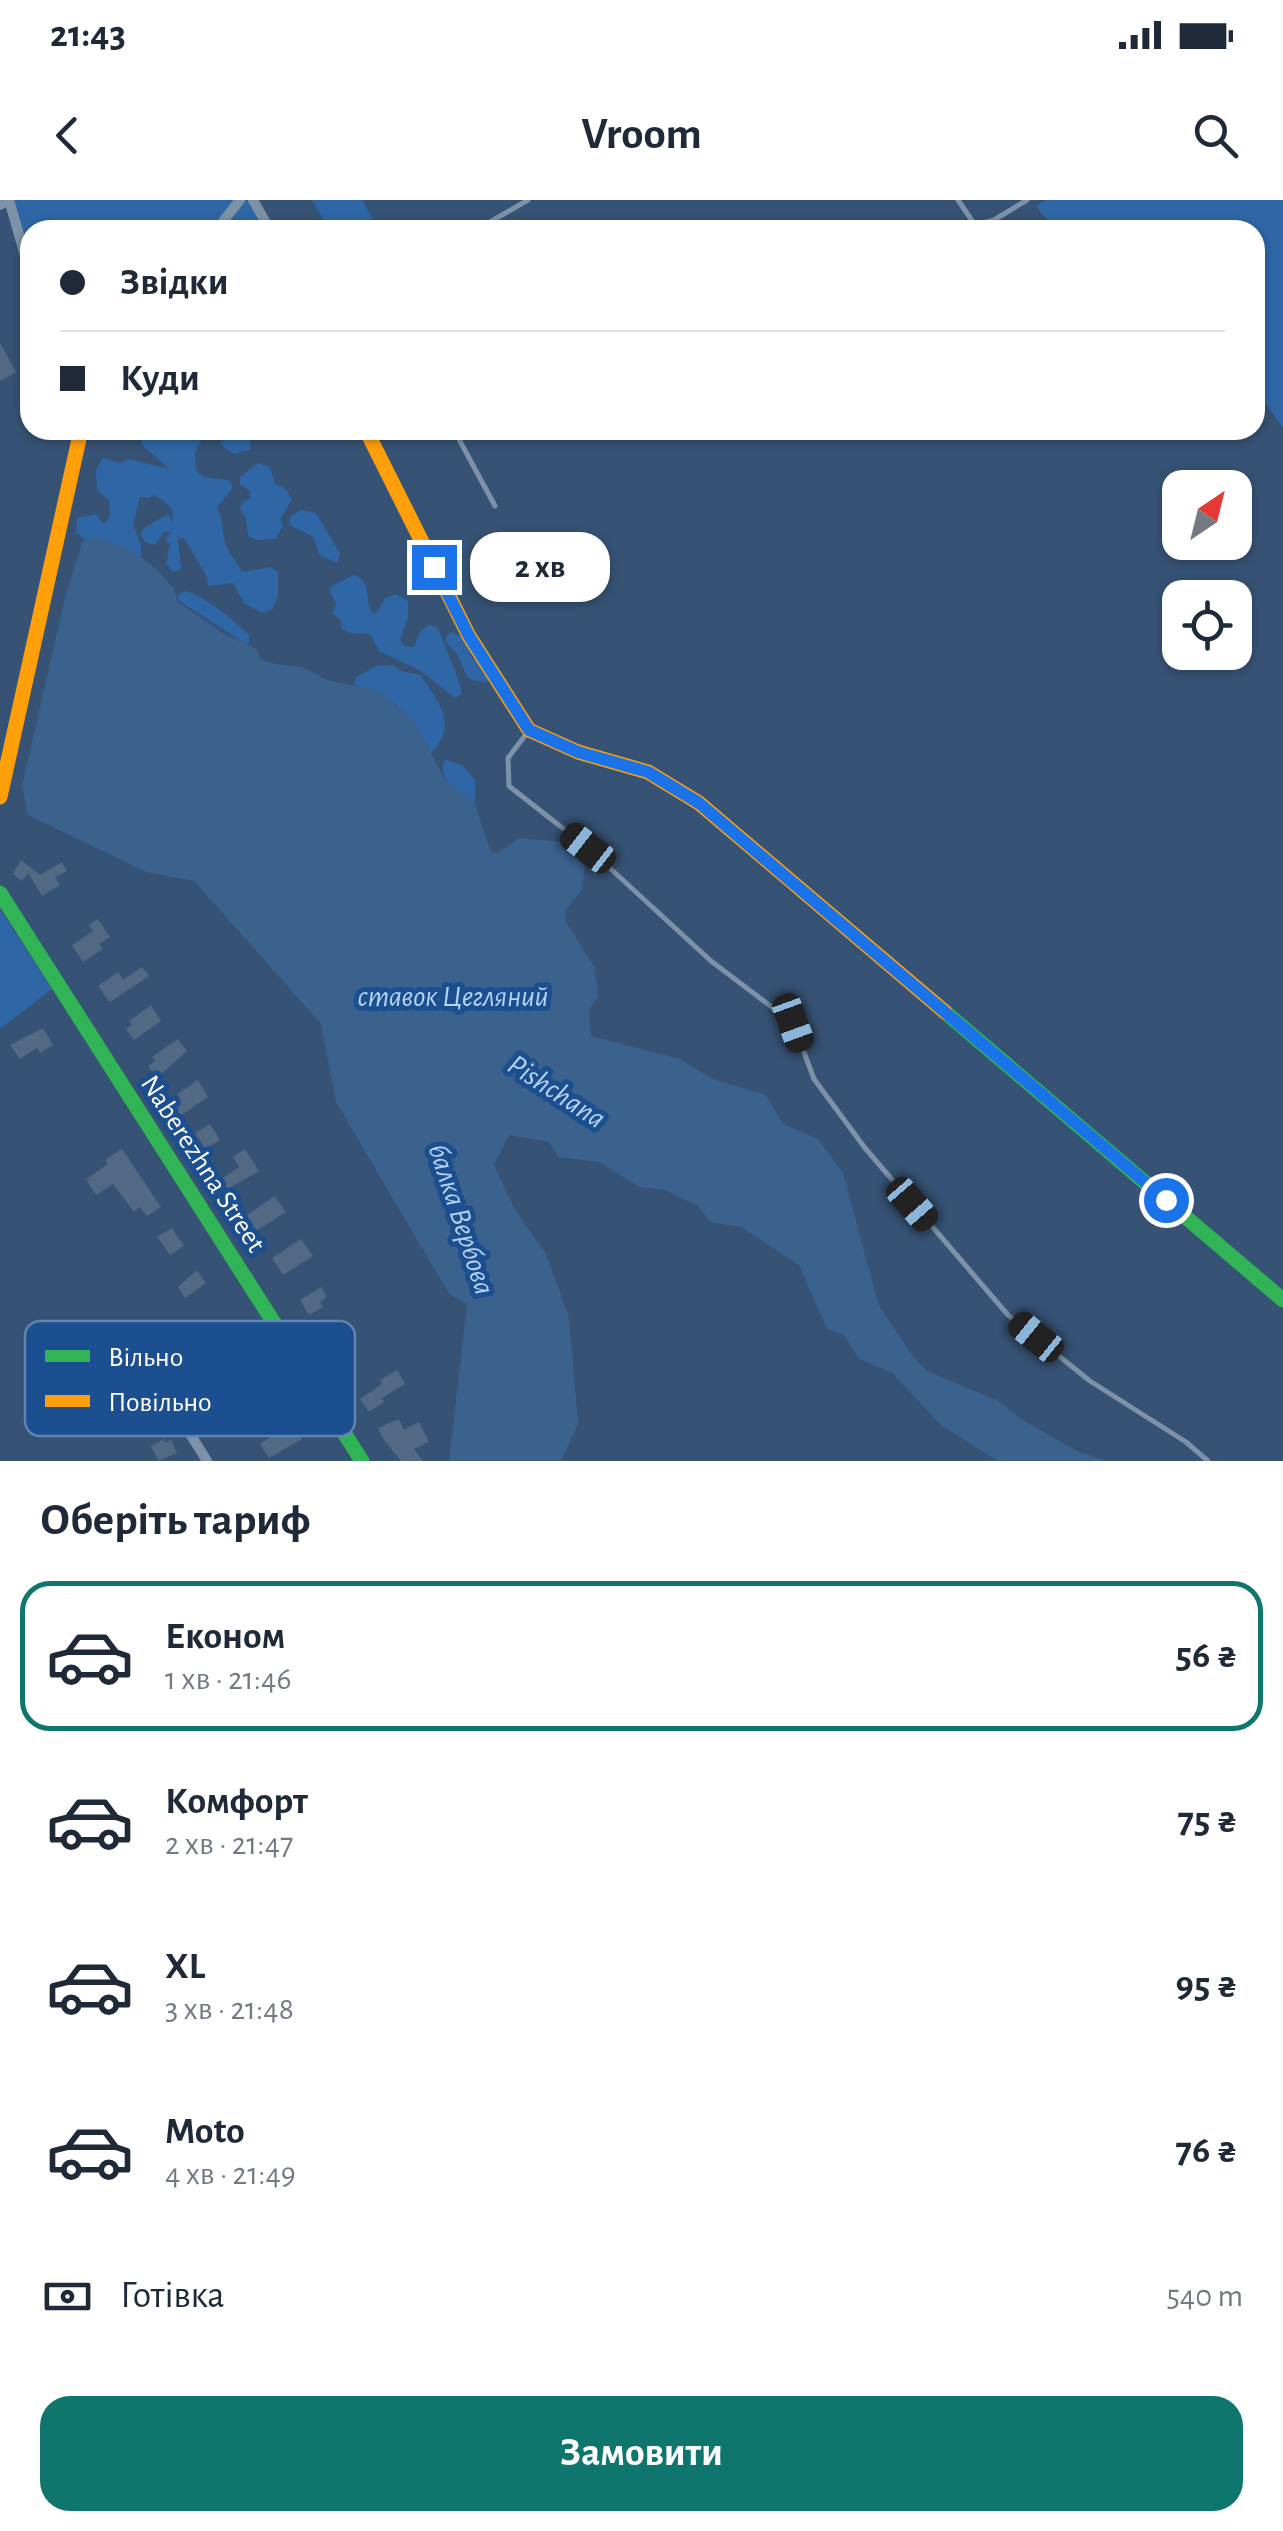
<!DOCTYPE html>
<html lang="uk">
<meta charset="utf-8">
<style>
body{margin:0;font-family:"Alegreya Sans",sans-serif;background:#f2f2f3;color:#1f2937;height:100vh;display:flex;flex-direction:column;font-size:38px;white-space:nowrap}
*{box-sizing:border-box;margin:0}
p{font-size:32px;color:#747a83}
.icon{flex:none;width:55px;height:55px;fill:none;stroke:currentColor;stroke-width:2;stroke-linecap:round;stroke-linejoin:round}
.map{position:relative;height:1261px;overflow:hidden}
.side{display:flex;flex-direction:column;background:#fff;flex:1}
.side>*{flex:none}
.hud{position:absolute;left:20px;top:20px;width:1245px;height:220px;border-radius:30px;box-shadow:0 2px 8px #0004;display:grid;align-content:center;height:220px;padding:0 40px;background:#fff}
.needle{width:65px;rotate:35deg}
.buttons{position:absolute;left:1162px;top:270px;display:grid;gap:20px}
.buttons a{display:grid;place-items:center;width:90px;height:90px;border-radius:20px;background:#fff;box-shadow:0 2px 8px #0004;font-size:50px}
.end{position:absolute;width:45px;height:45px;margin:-22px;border:12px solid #1a73e8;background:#fff;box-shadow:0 0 0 5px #fff}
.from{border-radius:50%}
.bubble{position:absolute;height:70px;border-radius:30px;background:#fff;box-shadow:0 2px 8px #0004;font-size:32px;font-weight:600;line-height:70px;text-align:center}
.car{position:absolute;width:30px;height:60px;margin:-30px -15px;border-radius:12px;box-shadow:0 0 8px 2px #0007;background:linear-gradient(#222 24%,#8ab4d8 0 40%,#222 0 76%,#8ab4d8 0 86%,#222 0)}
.hud b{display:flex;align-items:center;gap:35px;height:95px;font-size:38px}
.hud b+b{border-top:2px solid #e0e1e3}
.hud i{width:25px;height:25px;background:#1f2937}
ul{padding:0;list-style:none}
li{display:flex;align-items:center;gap:30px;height:150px;margin:0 20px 15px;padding:0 20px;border:5px solid transparent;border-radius:30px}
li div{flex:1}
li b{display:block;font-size:38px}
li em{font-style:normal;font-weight:600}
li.on{border-color:#0f766e}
li>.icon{width:90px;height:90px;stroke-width:1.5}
h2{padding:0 40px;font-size:45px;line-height:120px}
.pay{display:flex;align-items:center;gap:25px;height:110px;padding:0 40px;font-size:38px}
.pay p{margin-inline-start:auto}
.button{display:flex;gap:20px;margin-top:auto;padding:20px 40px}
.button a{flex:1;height:115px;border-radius:30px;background:#0f766e;color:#fff;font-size:40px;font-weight:600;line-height:115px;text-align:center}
.status{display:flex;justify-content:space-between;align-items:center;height:70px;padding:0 50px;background:#fff;direction:ltr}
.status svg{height:28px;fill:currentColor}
header{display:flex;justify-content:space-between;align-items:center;height:130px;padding:0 40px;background:#fff;font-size:45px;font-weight:600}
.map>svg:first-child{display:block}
.green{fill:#2f66a5}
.water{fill:#3b618d}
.building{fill:#526984}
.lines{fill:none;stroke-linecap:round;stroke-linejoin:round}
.lane{stroke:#7d92a8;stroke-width:5}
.street{stroke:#7d92a8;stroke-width:10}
.fast{stroke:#30b455;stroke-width:15}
.slow{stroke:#ff9f0a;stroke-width:15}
.route{stroke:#1a73e8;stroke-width:12}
.labels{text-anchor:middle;stroke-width:10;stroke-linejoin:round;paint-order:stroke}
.street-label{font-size:28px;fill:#fff;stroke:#1b4f8f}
.water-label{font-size:30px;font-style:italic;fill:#b5d3f5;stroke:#1b4f8f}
.key{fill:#1b4f8f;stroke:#5f84b1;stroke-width:2.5}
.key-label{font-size:28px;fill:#fff}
</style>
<div class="status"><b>21:43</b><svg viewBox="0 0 49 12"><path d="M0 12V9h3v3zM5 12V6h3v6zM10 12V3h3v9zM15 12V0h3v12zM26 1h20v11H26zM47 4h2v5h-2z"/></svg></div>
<header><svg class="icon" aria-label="back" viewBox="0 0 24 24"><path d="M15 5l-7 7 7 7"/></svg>Vroom<svg class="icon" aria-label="search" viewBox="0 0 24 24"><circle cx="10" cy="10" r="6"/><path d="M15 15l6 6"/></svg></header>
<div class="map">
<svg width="1283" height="1261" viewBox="0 0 1283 1261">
<rect width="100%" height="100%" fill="#365274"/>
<g class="green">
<path d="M9,0H253L270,30H30V68Z"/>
<path d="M312,0H362L380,30H329Z"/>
<path d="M1046,0H1283V228L1255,189V30H1054L1036,6Z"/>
<path d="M142,230H206L195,253L196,270L204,277L229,280L233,288L217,307C225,321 220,335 228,349C232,358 238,364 242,372L271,367L278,372V395L273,409L262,413L244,403L233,383L208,386L206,375L184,338L178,339L181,369L173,372L166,364L170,344L165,339L171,332H164L155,345L145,342L140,334L144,328L168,314L173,322L172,308L155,295L148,298L140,297L133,325L141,344V357L176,391L82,343L85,339L76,333L77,318L96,314L103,324L110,317L109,300L97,290L96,270L103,258L121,263L129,259L169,269L142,245Z"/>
<path d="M220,230H248L251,249L234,254C224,248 217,243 220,230Z"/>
<path d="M258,263L270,267L275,284L285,288L292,299L281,318L283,326L276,339L256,340L248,336L246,318L240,309L242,303L250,298V291L240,284V277Z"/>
<path d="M301,310L316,313L340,354L337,363L319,355L314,337L289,325L290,317Z"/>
<path d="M354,375C371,381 366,395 370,410L376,414L385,398L396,394L408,401V417L400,440L404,446L414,447L420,432L428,425C431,426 434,426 437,428C440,430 462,487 462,494L455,498L419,470L379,451L370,434L351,433L342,429L341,420L332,414L336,403L330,392L331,386Z"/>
<path d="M186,391C203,395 237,422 249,435V442L246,444L178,400L177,395Z"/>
<path d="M451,432L468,440L472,458L480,462L489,475L487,483L469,479C463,471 462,462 457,454C452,447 448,448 445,438Z"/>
<path d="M394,465L401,471L421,475C439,503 459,526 431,553C412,517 395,496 354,485L356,477L377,466Z"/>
<path d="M445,559L463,566L475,580V604C460,592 436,580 445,559Z"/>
<path d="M0,709L52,789L0,829Z"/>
</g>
<path class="water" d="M95,337C121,340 174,374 177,401L223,433L257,449L260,459L275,464L303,467L327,480L379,491L414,522L445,579L475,604L490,650L496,654L519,638L572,643L581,650L584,668L582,690L566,710L565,720L595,768L598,796L589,810L591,836L680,859L713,879L766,895L783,924L818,939L843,973L879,1106L915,1159L927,1171L999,1201L1021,1219L1077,1251L1107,1261H998L942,1226L892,1173L859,1159L844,1135L827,1129L799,1065L741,1027L710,1022L698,1006L665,990L639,987L600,962L558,957L549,942L509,935L494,965L514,1008L546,1054L569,1117L578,1224L561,1261H449L467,1104L449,1094L336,902L321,824L194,681L146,672L28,615L22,586L65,398L82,343Z"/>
<g class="building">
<path d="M0,143L16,172L0,181Z"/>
<path d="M21,660L40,675L62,662L67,671L55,677L60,685L42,696L28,673L22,681L13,674Z"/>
<path d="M98,719L110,737L99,744L103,749L83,762L72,745L93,731L89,725Z"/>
<path d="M142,767L149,776L110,802L98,786L118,772L123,780Z"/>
<path d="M151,805L161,821L134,840L126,829L132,825L129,821Z"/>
<path d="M43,828L53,845L40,853L37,848L20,859L10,845Z"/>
<path d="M178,839L187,851L157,878L148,866L155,861L152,857Z"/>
<path d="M198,880L208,897L180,916L172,903L180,898L177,894Z"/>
<path d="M210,924L220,940L205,949L195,933Z"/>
<path d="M122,949L161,1007L147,1016L140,1007L134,1012L113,984L96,995L86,979L108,964L105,960Z"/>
<path d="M245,949L259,971L228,989L221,979L239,967L233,957Z"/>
<path d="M275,996L286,1012L254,1032L244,1017Z"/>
<path d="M172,1028L184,1046L170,1055L157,1037Z"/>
<path d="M301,1039L313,1056L283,1075L272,1058Z"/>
<path d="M197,1070L206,1083L185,1098L178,1087Z"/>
<path d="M321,1087L327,1097L320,1102L323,1107L309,1115L300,1100Z"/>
<path d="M397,1170L405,1184L382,1198L384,1202L369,1212L360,1199L382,1184L380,1180Z"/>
<path d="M399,1219L404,1230L419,1222L429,1242L414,1249L423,1261H401L384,1240L378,1228Z"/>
<path d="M292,1222L302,1239L269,1258L260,1244Z"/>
<path d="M164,1239L165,1243L171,1240L177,1253L158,1261L151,1246Z"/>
</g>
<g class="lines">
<g class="lane">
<path d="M958,0L975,25L988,30"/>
<path d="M975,25L994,20L1027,0"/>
<path d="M476,30L528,0"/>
<path d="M454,230L495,306"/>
<path d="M527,533L508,558L509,586L588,648L711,761L793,823L814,879L865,948L1008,1115L1090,1181L1186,1242L1208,1261"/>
</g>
<g class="street">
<path d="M253,0L270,30"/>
<path d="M0,5L9,0L30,73"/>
<path d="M216,30L240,0"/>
<path d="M144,1160L207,1261"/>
</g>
<g class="fast">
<path d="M0,693L362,1261"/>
<path d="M945,812L1283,1100"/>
</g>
<g class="slow">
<path d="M366,230L469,436L529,530L578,552L648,572L699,603L945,812"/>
<path d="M0,597L81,230"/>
</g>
</g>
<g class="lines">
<path class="route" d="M434,367L469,436L529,530L578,552L648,572L699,603L1166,1000"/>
</g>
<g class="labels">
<g class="street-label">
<text transform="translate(204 963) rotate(57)" y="10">Naberezhna Street</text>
</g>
<g class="water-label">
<text x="453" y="806">ставок Цегляний</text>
<text transform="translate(557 891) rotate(33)" y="10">Pishchana</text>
<text transform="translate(462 1019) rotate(72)" y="10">балка Вербова</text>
</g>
</g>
<rect x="25" y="1121" width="330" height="115" rx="15" class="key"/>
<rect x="45" y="1150" width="45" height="12" fill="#30b455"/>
<rect x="45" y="1195" width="45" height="12" fill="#ff9f0a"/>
<g class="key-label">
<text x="108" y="1166">Вільно</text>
<text x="108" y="1211">Повільно</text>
</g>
</svg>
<div class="buttons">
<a><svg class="needle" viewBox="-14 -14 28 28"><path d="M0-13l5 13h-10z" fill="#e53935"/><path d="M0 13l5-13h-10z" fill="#747a83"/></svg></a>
<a><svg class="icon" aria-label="locate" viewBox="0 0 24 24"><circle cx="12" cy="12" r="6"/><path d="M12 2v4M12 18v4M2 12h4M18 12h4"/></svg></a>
</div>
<i class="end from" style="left:1166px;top:1000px"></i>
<i class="end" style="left:434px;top:367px"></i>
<div class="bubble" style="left:470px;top:332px;width:140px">2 хв</div>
<i class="car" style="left:588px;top:648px;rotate:308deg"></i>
<i class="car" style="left:793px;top:823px;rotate:160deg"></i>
<i class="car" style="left:912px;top:1004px;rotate:139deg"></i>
<i class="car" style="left:1036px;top:1137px;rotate:309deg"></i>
<div class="hud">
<b><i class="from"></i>Звідки</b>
<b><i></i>Куди</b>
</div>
</div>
<section class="side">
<h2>Оберіть тариф</h2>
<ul>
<li class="on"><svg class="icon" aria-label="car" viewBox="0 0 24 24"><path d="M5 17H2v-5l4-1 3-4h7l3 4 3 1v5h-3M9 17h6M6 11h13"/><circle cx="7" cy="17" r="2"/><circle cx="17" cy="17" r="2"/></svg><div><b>Економ</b><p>1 хв · 21:46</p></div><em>56 ₴</em></li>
<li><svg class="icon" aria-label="car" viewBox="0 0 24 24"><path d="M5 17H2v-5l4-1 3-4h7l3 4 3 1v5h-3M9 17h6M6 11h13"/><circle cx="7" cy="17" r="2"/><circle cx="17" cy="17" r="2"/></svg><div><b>Комфорт</b><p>2 хв · 21:47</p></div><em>75 ₴</em></li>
<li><svg class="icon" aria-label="car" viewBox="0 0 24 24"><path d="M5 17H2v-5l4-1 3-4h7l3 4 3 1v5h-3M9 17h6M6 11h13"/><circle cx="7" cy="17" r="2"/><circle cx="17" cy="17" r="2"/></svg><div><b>XL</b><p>3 хв · 21:48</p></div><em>95 ₴</em></li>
<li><svg class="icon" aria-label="car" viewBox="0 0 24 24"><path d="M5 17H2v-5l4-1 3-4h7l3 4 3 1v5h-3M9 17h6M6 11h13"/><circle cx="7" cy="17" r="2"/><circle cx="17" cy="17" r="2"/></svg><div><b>Moto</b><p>4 хв · 21:49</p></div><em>76 ₴</em></li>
</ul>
<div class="pay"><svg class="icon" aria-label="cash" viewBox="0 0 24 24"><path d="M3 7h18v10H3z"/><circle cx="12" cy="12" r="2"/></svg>Готівка<p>540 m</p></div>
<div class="button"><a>Замовити</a></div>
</section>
